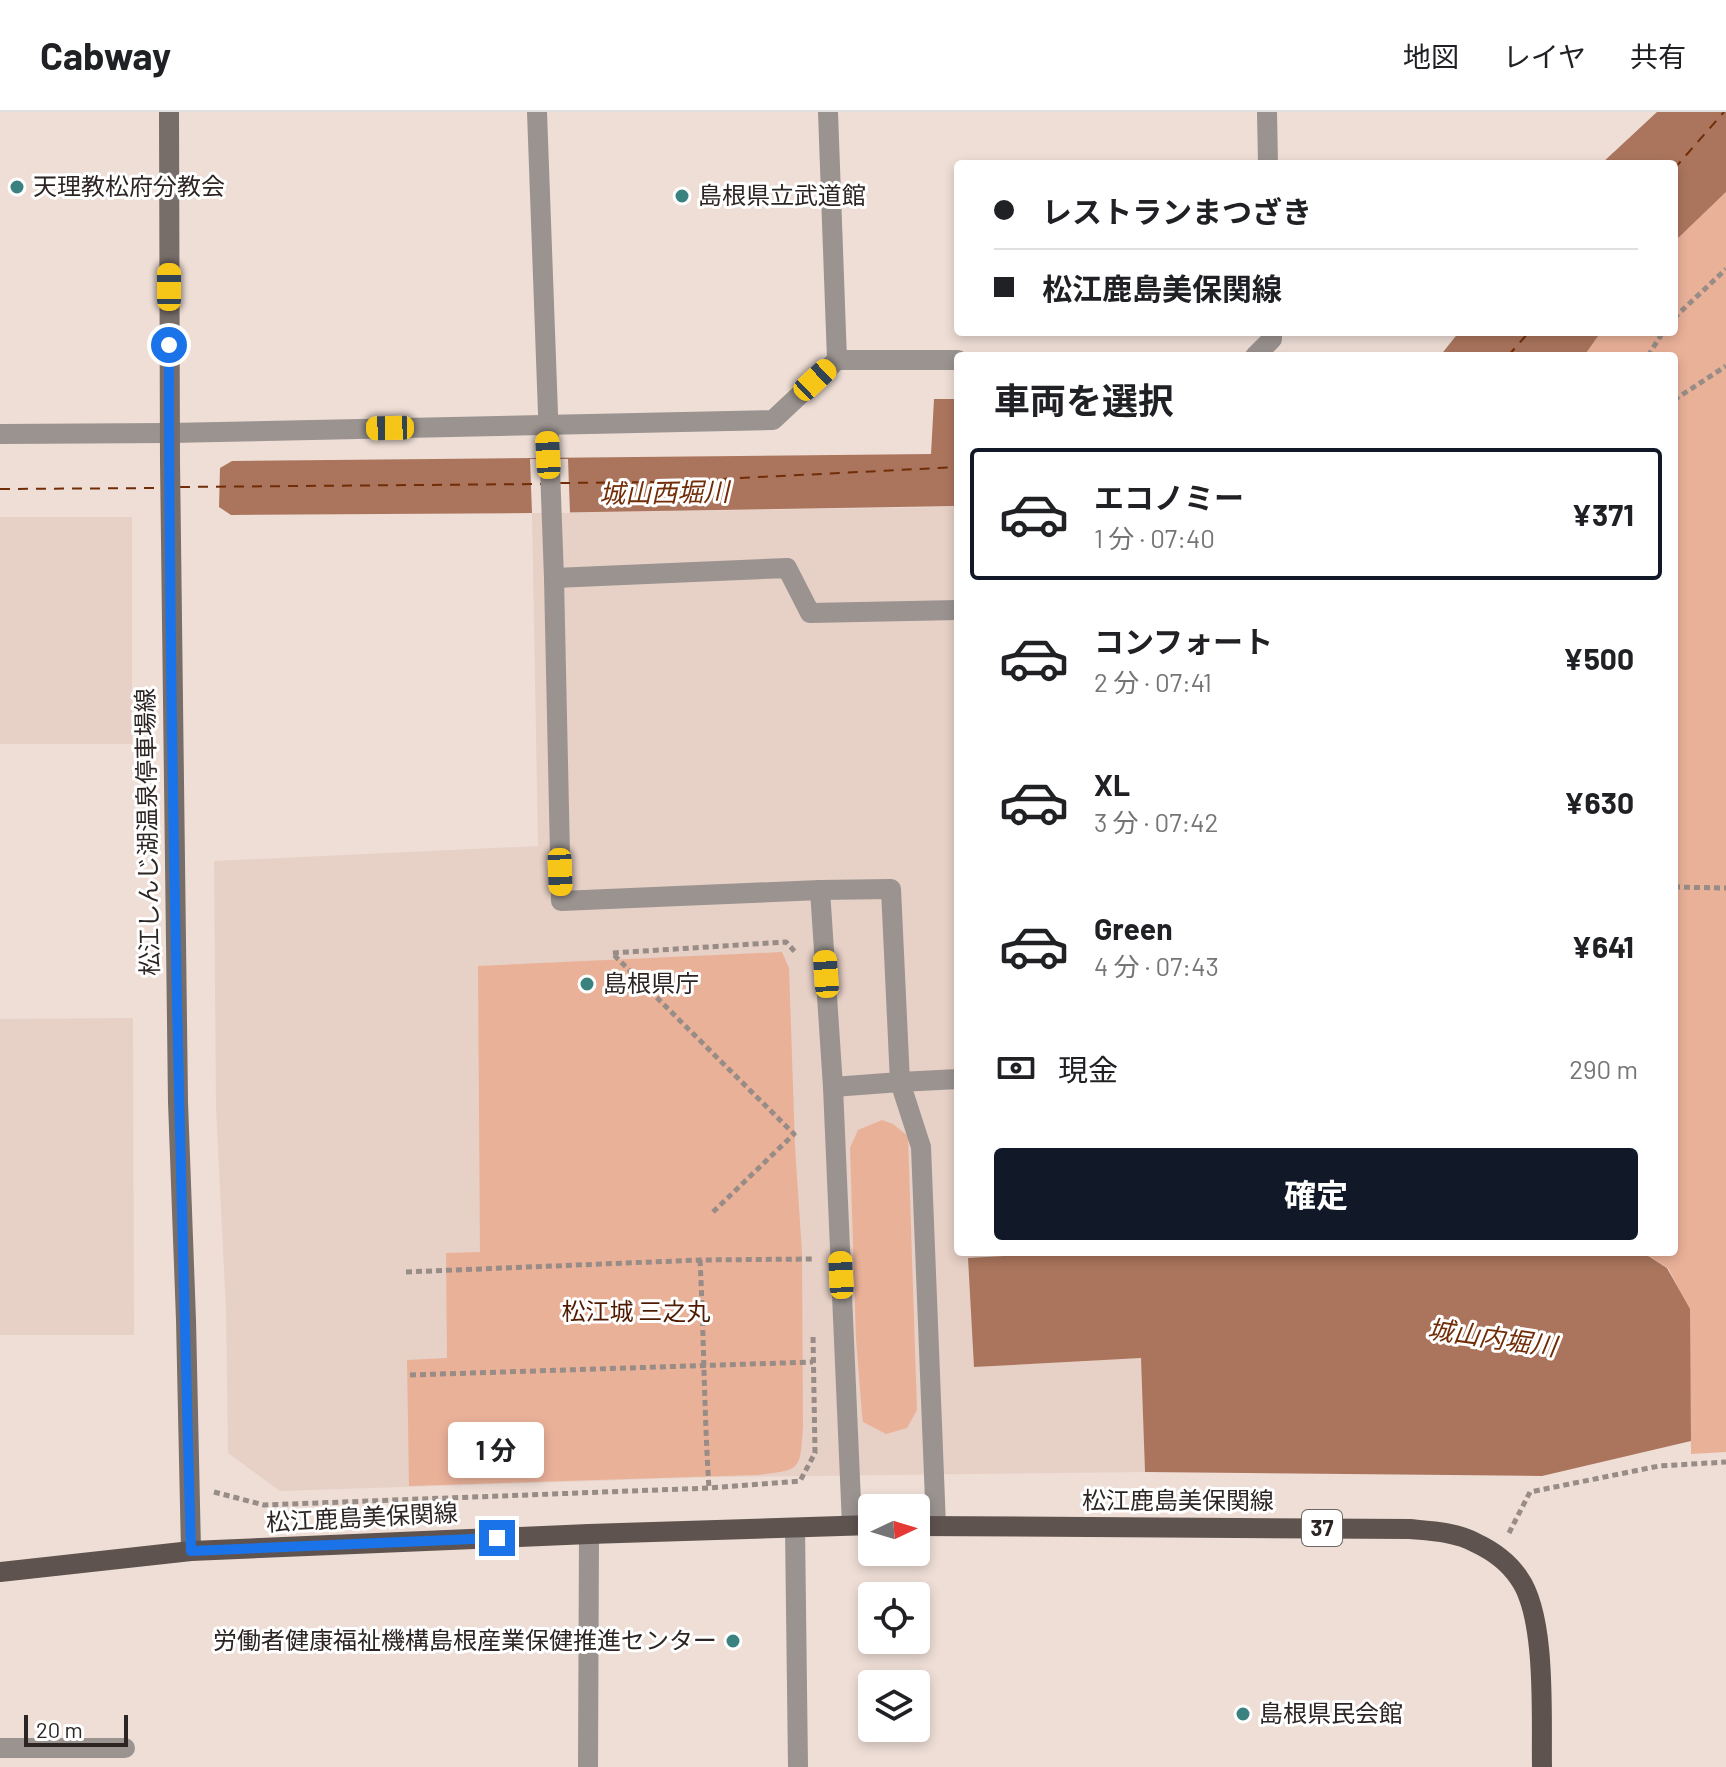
<!DOCTYPE html>
<html lang="ja">
<meta charset="utf-8">
<style>
body{margin:0;font-family:Barlow,"Noto Sans JP",sans-serif;background:#f2f2f2;color:#202124;height:100vh;display:flex;flex-direction:column;font-size:30px;white-space:nowrap}
*{box-sizing:border-box;margin:0}
p{font-size:26px;color:#757577}
.icon{flex:none;width:44px;height:44px;fill:none;stroke:currentColor;stroke-width:2;stroke-linecap:round;stroke-linejoin:round}
.map{position:relative;flex:1;overflow:hidden}
.drawer{position:absolute;left:954px;top:240px;width:724px;height:904px;display:flex;flex-direction:column;background:#fff;border-radius:8px;box-shadow:0 4px 12px #0003}
.drawer>*{flex:none}
.banner{position:absolute;left:954px;top:48px;width:724px;height:176px;border-radius:8px;box-shadow:0 4px 12px #0003;display:grid;align-content:center;height:176px;padding:0 40px;background:#fff}
.needle{width:52px;rotate:86deg}
.fabs{position:absolute;left:858px;top:1382px;display:grid;gap:16px}
.fabs a{display:grid;place-items:center;width:72px;height:72px;border-radius:8px;background:#fff;box-shadow:0 4px 12px #0003;font-size:40px}
.scale{position:absolute;left:24px;bottom:20px;width:104px;box-sizing:border-box;padding-left:8px;border:4px solid #2c2523;border-top:0;font-size:22px;line-height:28px;white-space:nowrap;color:#2c2523;-webkit-text-stroke:6px #fff;paint-order:stroke}
.end{position:absolute;width:36px;height:36px;margin:-18px;border:10px solid #1a73e8;background:#fff;box-shadow:0 0 0 4px #fff}
.from{border-radius:50%}
.bubble{position:absolute;height:56px;border-radius:8px;background:#fff;box-shadow:0 4px 12px #0003;font-size:26px;font-weight:700;line-height:56px;text-align:center}
.car{position:absolute;width:24px;height:48px;margin:-24px -12px;border-radius:10px;box-shadow:0 0 6px 2px #0007;background:linear-gradient(#f5c518 24%,#345 0 40%,#f5c518 0 76%,#345 0 86%,#f5c518 0)}
.banner b{display:flex;align-items:center;gap:28px;height:76px;font-size:30px}
.banner b+b{border-top:2px solid #e0e0e0}
.banner i{width:20px;height:20px;background:#202124}
ul{padding:0;list-style:none}
li{display:flex;align-items:center;gap:24px;height:132px;margin:0 16px 12px;padding:0 24px;border:4px solid transparent;border-radius:8px}
li div{flex:1}
li b{display:block;font-size:30px}
li em{font-style:normal;font-weight:700}
li.active{border-color:#111827}
li>.icon{width:72px;height:72px;stroke-width:1.5}
h2{padding:0 40px;font-size:36px;line-height:96px}
.pay{display:flex;align-items:center;gap:20px;height:88px;padding:0 40px;font-size:30px}
.pay p{margin-inline-start:auto}
.cta{display:flex;gap:16px;margin-top:auto;padding:16px 40px}
.cta a{flex:1;height:92px;border-radius:8px;background:#111827;color:#fff;font-size:32px;font-weight:700;line-height:92px;text-align:center}
header{display:flex;align-items:center;gap:48px;box-sizing:border-box;height:112px;padding:0 40px;background:#fff;border-bottom:2px solid #e0e0e0}
header strong{font-size:38px}
nav{display:flex;gap:44px;margin-inline-start:auto;font-size:28px}
.map>svg:first-child{display:block}
.built{fill:#e7d0c6}
.green{fill:#eab199}
.water{fill:#ab755d}
.pier{fill:#eeded6}
.lines{fill:none;stroke-linecap:round;stroke-linejoin:round}
.ferry{stroke:#712d07;stroke-width:2;stroke-dasharray:10 8;stroke-linecap:butt}
.path{stroke:#988c87;stroke-width:5;stroke-dasharray:6 4;stroke-linecap:butt}
.service{stroke:#9a9390;stroke-width:20}
.minor{stroke:#9a9390;stroke-width:20}
.tertiary{stroke:#9a9390;stroke-width:20}
.secondary{stroke:#776d69;stroke-width:20}
.primary{stroke:#5e534e;stroke-width:20}
.route{stroke:#1a73e8;stroke-width:10}
.poi-dot{fill:#3a8280;stroke:#fff;stroke-width:3}
.labels{text-anchor:middle;stroke-width:6;stroke-linejoin:round;paint-order:stroke}
.shield{fill:#fff;stroke:#6b6665;stroke-width:2}
.shield-label{font-size:22px;font-weight:bold;fill:#2c2523}
.poi-label{font-size:24px;fill:#2c2523;stroke:#fff;text-anchor:start}
.street-label{font-size:24px;fill:#2c2523;stroke:#fff}
.park-label{font-size:24px;fill:#4e1b00;stroke:#fff}
.water-label{font-size:26px;font-style:italic;fill:#712d07;stroke:#fff}
</style>
<header>
<strong>Cabway</strong>
<nav><a>地図</a><a>レイヤ</a><a>共有</a></nav>
</header>
<div class="map">
<svg width="1726" height="1655" viewBox="0 0 1726 1655">
<rect width="100%" height="100%" fill="#eeded6"/>
<g class="built">
<path d="M958,395V1140H1024L974,1255L1142,1246L1145,1360L714,1365L280,1379L228,1341L226,1198L216,995L214,749L538,734L532,401Z"/>
<rect x="0" y="405" width="132" height="227"/>
<path d="M133,906L134,1223H0V907Z"/>
</g>
<g class="green">
<path d="M1726,80V1340L1691,1342L1689,1197L1668,1156L1642,1140H1674V244H1584L1601,220H1674V130Z"/>
<path d="M782,840L789,856L795,1034L802,1141L803,1314C800,1359 802,1358 756,1363L409,1374L407,1248L447,1246L446,1141L480,1140L478,854Z"/>
<path d="M882,1008L893,1012L908,1024L917,1298L907,1316L886,1322L863,1310L862,1303L856,1227L850,1036L858,1018Z"/>
</g>
<g class="water">
<path d="M1657,0H1726V80L1674,130V52H1601Z"/>
<path d="M1459,220H1601L1584,244H1440Z"/>
<path d="M934,287H958V394L532,401L231,403L219,395L220,356L232,349L931,342Z"/>
<path d="M1024,1140H1642L1667,1156L1690,1197L1691,1329L1542,1364L1145,1360L1141,1246L974,1255L968,1146L1024,1143Z"/>
</g>
<path class="pier" d="M530,347H568L570,401H532Z"/>
<g class="lines">
<g class="ferry">
<path d="M1674,57L1724,0"/>
<path d="M1508,244L1529,220"/>
<path d="M560,371L661,370L958,355"/>
<path d="M180,375L541,372"/>
<path d="M0,377L161,376"/>
</g>
<g class="path">
<path d="M1674,206L1726,157"/>
<path d="M1648,244L1663,220"/>
<path d="M1674,288L1726,254"/>
<path d="M1674,775L1726,776"/>
<path d="M713,1100L794,1022L612,841L786,830L797,842"/>
<path d="M700,1148C704,1225 704,1300 709,1376"/>
<path d="M406,1160L700,1148L812,1147"/>
<path d="M410,1263L813,1250"/>
<path d="M214,1380L264,1393L709,1376L800,1369L815,1341L813,1222"/>
<path d="M1509,1421L1530,1380L1659,1354L1726,1350"/>
</g>
<g class="service">
<path d="M537,0L554,466L561,789L820,778L833,975L852,1413"/>
<path d="M554,466L787,456L810,501L958,498"/>
<path d="M820,778L891,777L900,970L833,975"/>
<path d="M936,1414L921,1035L900,970L958,967"/>
</g>
<g class="minor">
<path d="M1267,0L1268,52"/>
<path d="M1255,244L1272,227V220"/>
<path d="M837,248H958"/>
<path d="M169,321L773,308L837,248L828,0"/>
<path d="M0,1636H125"/>
<path d="M588,1655L589,1422"/>
</g>
<g class="tertiary">
<path d="M0,322L169,321"/>
<path d="M795,1416L798,1655"/>
</g>
<path class="secondary" d="M169,0L170,349L178,990L186,1208L191,1439"/>
<g class="primary">
<path d="M916,1414L1410,1417C1432,1419 1456,1420 1476,1431C1493,1439 1509,1451 1519,1466C1547,1505 1541,1606 1542,1655"/>
<path d="M0,1460L191,1439L589,1422L872,1413"/>
</g>
</g>
<g class="lines">
<path class="route" d="M169,233C169,635 180,1037 191,1439L497,1426"/>
</g>
<g class="poi-dot">
<circle cx="17" cy="75" r="8"/>
<circle cx="682" cy="84" r="8"/>
<circle cx="587" cy="872" r="8"/>
<circle cx="733" cy="1529" r="8"/>
<circle cx="1243" cy="1602" r="8"/>
</g>
<g class="labels">
<rect class="shield" x="1302" y="1398" width="40" height="36" rx="6"/>
<g class="shield-label">
<text x="1322" y="1424">37</text>
</g>
<g class="poi-label">
<text x="33" y="83">天理教松府分教会</text>
<text x="698" y="92">島根県立武道館</text>
<text x="603" y="880">島根県庁</text>
<text x="717" y="1537" text-anchor="end">労働者健康福祉機構島根産業保健推進センター</text>
<text x="1259" y="1610">島根県民会館</text>
</g>
<g class="street-label">
<text transform="translate(148 720) rotate(-91)" y="8">松江しんじ湖温泉停車場線</text>
<text x="1178" y="1397">松江鹿島美保関線</text>
<text transform="translate(362 1406) rotate(-3)" y="8">松江鹿島美保関線</text>
</g>
<g class="park-label">
<text x="636" y="1208">松江城 三之丸</text>
</g>
<g class="water-label">
<text transform="translate(664 381) rotate(-1)" y="9">城山西堀川</text>
<text transform="translate(1492 1226) rotate(8)" y="9">城山内堀川</text>
</g>
</g>
</svg>
<div class="fabs">
<a><svg class="needle" viewBox="-14 -14 28 28"><path d="M0-13l5 13h-10z" fill="#e53935"/><path d="M0 13l5-13h-10z" fill="#757577"/></svg></a>
<a><svg class="icon" aria-label="locate" viewBox="0 0 24 24"><circle cx="12" cy="12" r="6"/><path d="M12 2v4M12 18v4M2 12h4M18 12h4"/></svg></a>
<a><svg class="icon" aria-label="layers" viewBox="0 0 24 24"><path d="M12 4l9 5-9 5-9-5zM3 14l9 5 9-5"/></svg></a>
</div>
<div class="scale">20 m</div>
<i class="end from" style="left:169px;top:233px"></i>
<i class="end" style="left:497px;top:1426px"></i>
<div class="bubble" style="left:448px;top:1310px;width:96px">1 分</div>
<i class="car" style="left:169px;top:175px;rotate:0deg"></i>
<i class="car" style="left:815px;top:268px;rotate:47deg"></i>
<i class="car" style="left:390px;top:316px;rotate:269deg"></i>
<i class="car" style="left:548px;top:343px;rotate:357deg"></i>
<i class="car" style="left:560px;top:760px;rotate:178deg"></i>
<i class="car" style="left:826px;top:862px;rotate:356deg"></i>
<i class="car" style="left:841px;top:1163px;rotate:357deg"></i>
<div class="banner">
<b><i class="from"></i>レストランまつざき</b>
<b><i></i>松江鹿島美保関線</b>
</div>
<section class="drawer">
<h2>車両を選択</h2>
<ul>
<li class="active"><svg class="icon" aria-label="car" viewBox="0 0 24 24"><path d="M5 17H2v-5l4-1 3-4h7l3 4 3 1v5h-3M9 17h6M6 11h13"/><circle cx="7" cy="17" r="2"/><circle cx="17" cy="17" r="2"/></svg><div><b>エコノミー</b><p>1 分 · 07:40</p></div><em>¥371</em></li>
<li><svg class="icon" aria-label="car" viewBox="0 0 24 24"><path d="M5 17H2v-5l4-1 3-4h7l3 4 3 1v5h-3M9 17h6M6 11h13"/><circle cx="7" cy="17" r="2"/><circle cx="17" cy="17" r="2"/></svg><div><b>コンフォート</b><p>2 分 · 07:41</p></div><em>¥500</em></li>
<li><svg class="icon" aria-label="car" viewBox="0 0 24 24"><path d="M5 17H2v-5l4-1 3-4h7l3 4 3 1v5h-3M9 17h6M6 11h13"/><circle cx="7" cy="17" r="2"/><circle cx="17" cy="17" r="2"/></svg><div><b>XL</b><p>3 分 · 07:42</p></div><em>¥630</em></li>
<li><svg class="icon" aria-label="car" viewBox="0 0 24 24"><path d="M5 17H2v-5l4-1 3-4h7l3 4 3 1v5h-3M9 17h6M6 11h13"/><circle cx="7" cy="17" r="2"/><circle cx="17" cy="17" r="2"/></svg><div><b>Green</b><p>4 分 · 07:43</p></div><em>¥641</em></li>
</ul>
<div class="pay"><svg class="icon" aria-label="cash" viewBox="0 0 24 24"><path d="M3 7h18v10H3z"/><circle cx="12" cy="12" r="2"/></svg>現金<p>290 m</p></div>
<div class="cta"><a>確定</a></div>
</section>
</div>
